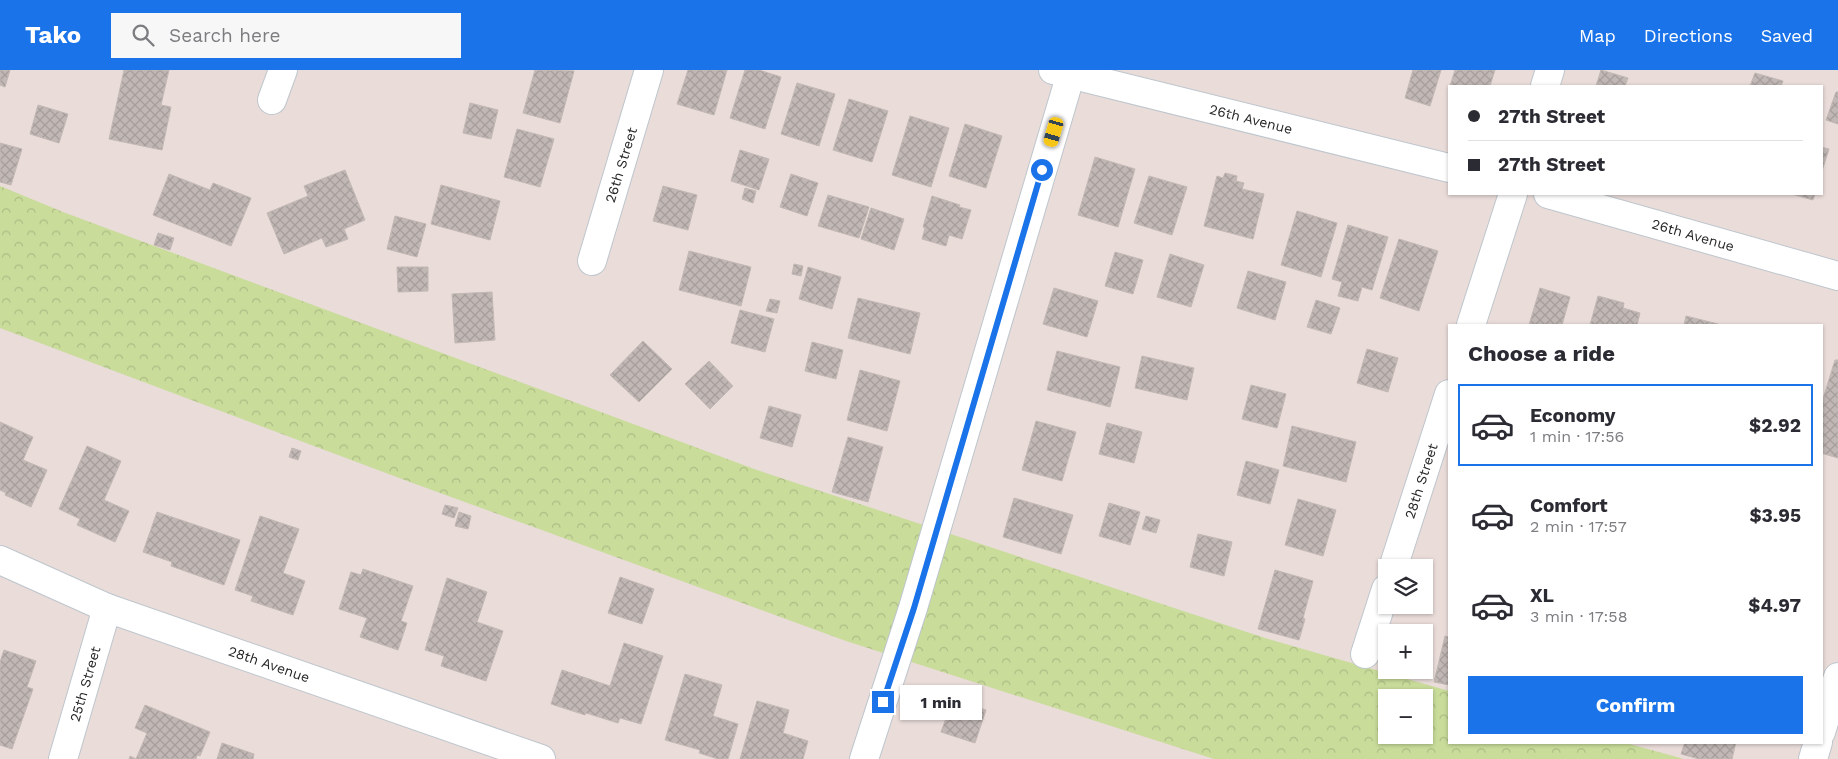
<!DOCTYPE html>
<meta charset="utf-8">
<style>
body{margin:0;font-family:"Work Sans",sans-serif;background:#f7f7f7;color:#2b2b33;height:100vh;display:flex;flex-direction:column;font-size:19px;white-space:nowrap}
*{box-sizing:border-box;margin:0}
p{font-size:16px;color:#7c7c81}
.icon{flex:none;width:28px;height:28px;fill:none;stroke:currentColor;stroke-width:2;stroke-linecap:round;stroke-linejoin:round}
.map{position:relative;flex:1;overflow:hidden}
.sheet{position:absolute;left:1448px;top:254px;width:375px;height:420px;display:flex;flex-direction:column;background:#fff;border-radius:0px;box-shadow:0 1px 4px #0004}
.sheet>*{flex:none}
.hud{position:absolute;left:1448px;top:15px;width:375px;height:110px;border-radius:0px;box-shadow:0 1px 4px #0004;display:grid;align-content:center;height:110px;padding:0 20px;background:#fff}
.fabs{position:absolute;left:1378px;top:489px;display:grid;gap:10px}
.fabs a{display:grid;place-items:center;width:55px;height:55px;border-radius:0px;background:#fff;box-shadow:0 1px 4px #0004;font-size:25px}
.end{position:absolute;width:22px;height:22px;margin:-11px;border:6px solid #1a73e8;background:#fff;box-shadow:0 0 0 2px #fff}
.from{border-radius:50%}
.bubble{position:absolute;height:35px;border-radius:0px;background:#fff;box-shadow:0 1px 4px #0004;font-size:16px;font-weight:700;line-height:35px;text-align:center}
.car{position:absolute;width:15px;height:30px;margin:-15px -8px;border-radius:6px;box-shadow:0 0 4px 1px #0007;background:linear-gradient(#f5c518 24%,#345 0 40%,#f5c518 0 76%,#345 0 86%,#f5c518 0)}
.hud b{display:flex;align-items:center;gap:18px;height:48px;font-size:19px}
.hud b+b{border-top:1px solid #e1e1e2}
.hud i{width:12px;height:12px;background:#2b2b33}
ul{padding:0;list-style:none}
li{display:flex;align-items:center;gap:15px;height:82px;margin:0 10px 8px;padding:0 10px;border:2px solid transparent;border-radius:0px}
li div{flex:1}
li b{display:block;font-size:19px}
li em{font-style:normal;font-weight:700}
li.current{border-color:#1a73e8}
li>.icon{width:45px;height:45px;stroke-width:1.5}
h2{padding:0 20px;font-size:22px;line-height:60px}
.action{display:flex;gap:10px;margin-top:auto;padding:10px 20px}
.action a{flex:1;height:58px;border-radius:0px;background:#1a73e8;color:#fff;font-size:20px;font-weight:700;line-height:58px;text-align:center}
header{display:flex;align-items:center;gap:30px;box-sizing:border-box;height:70px;padding:0 25px;background:#1a73e8;color:#fff}
header strong{font-size:24px}
nav{display:flex;gap:28px;margin-inline-start:auto;font-size:18px}
.search{width:350px;height:45px;background:#f7f7f7;display:flex;align-items:center;gap:12px;box-sizing:border-box;padding:0 18px;border-radius:0px;color:#7c7c81;font-size:19px}
.map>svg:first-child{display:block}
.forest{fill:url(#forest-crowns);fill-rule:evenodd}
.building{fill:url(#building-cross-hatch);stroke:#c3b8b4}
.lines{fill:none;stroke-linecap:round;stroke-linejoin:round}
.minor-casing{stroke:#bec6cd;stroke-width:30}
.tertiary-casing{stroke:#bec6cd;stroke-width:30}
.minor{stroke:#fff;stroke-width:28}
.tertiary{stroke:#fff;stroke-width:28}
.route{stroke:#1a73e8;stroke-width:6}
.labels{text-anchor:middle;stroke-width:4;stroke-linejoin:round;paint-order:stroke}
.street-label{font-size:14px;fill:#272727;stroke:#fff}
</style>
<header>
<strong>Tako</strong>
<div class="search"><svg class="icon" aria-label="search" viewBox="0 0 24 24"><circle cx="10" cy="10" r="6"/><path d="M15 15l6 6"/></svg>Search here</div>
<nav><a>Map</a><a>Directions</a><a>Saved</a></nav>
</header>
<div class="map">
<svg width="1838" height="689" viewBox="0 0 1838 689">
<defs>
<pattern id="forest-crowns" width="20" height="18" patternUnits="userSpaceOnUse" patternTransform="scale(1.25)"><rect width="20" height="18" fill="#c9dc9a"/><path d="M2 6a3 3 0 1 1 6 0M12 15a3 3 0 1 1 6 0" fill="none" stroke="#adbd85"/></pattern>
<pattern id="building-cross-hatch" width="8" height="8" patternUnits="userSpaceOnUse" patternTransform="scale(1.25)"><rect width="8" height="8" fill="#c1b8b5"/><path d="M0 0l8 8M0 8l8-8" fill="none" stroke="#a69e9c"/></pattern>
</defs>
<rect width="100%" height="100%" fill="#e9dcd9"/>
<path class="forest" d="M0,116L63,142L757,400L1265,568L1449,621V672L1626,673L1684,689H1214L846,571L410,412L0,258ZM1386,628H1424V665H1386Z"/>
<g class="building">
<path d="M0,0H10L5,17L0,15Z"/>
<path d="M124,0H169L161,35L171,37L162,80L109,69Z"/>
<path d="M535,0L574,1L560,53L523,43Z"/>
<path d="M688,0H727L714,45L677,34Z"/>
<path d="M745,0H759L781,7L765,59L730,48Z"/>
<path d="M1413,0H1441L1430,36L1405,28Z"/>
<path d="M1455,0H1495L1490,16H1450Z"/>
<path d="M1601,0L1628,8L1625,16H1596Z"/>
<path d="M1755,3L1783,11L1781,16H1750Z"/>
<path d="M797,13L835,24L819,76L781,64Z"/>
<path d="M1836,22H1838V54L1826,50Z"/>
<path d="M849,29L888,41L872,92L833,80Z"/>
<path d="M470,33L498,40L491,69L463,63Z"/>
<path d="M38,35L68,44L59,73L30,64Z"/>
<path d="M910,46L949,58L931,117L892,105Z"/>
<path d="M965,54L1002,66L986,118L949,106Z"/>
<path d="M517,59L554,69L540,117L504,107Z"/>
<path d="M0,73L22,79L11,115L0,112Z"/>
<path d="M1821,77L1829,79L1821,104Z"/>
<path d="M740,80L769,89L759,120L731,111Z"/>
<path d="M1095,87L1135,99L1118,157L1078,145Z"/>
<path d="M345,100L365,150L344,159L348,169L326,177L322,168L284,184L267,143L308,126L304,116Z"/>
<path d="M1225,103L1237,106L1236,111L1244,113L1242,119L1264,124L1253,169L1204,156L1217,106L1223,108Z"/>
<path d="M169,104L210,120L213,113L251,128L231,176L153,145Z"/>
<path d="M791,104L818,113L807,146L780,137Z"/>
<path d="M1149,106L1187,117L1172,165L1134,153Z"/>
<path d="M441,115L500,131L490,170L431,154Z"/>
<path d="M663,116L697,125L688,160L653,151Z"/>
<path d="M745,118L756,121L753,133L742,129Z"/>
<path d="M1792,124H1815L1813,130Z"/>
<path d="M828,125L869,137L859,168L818,156Z"/>
<path d="M932,126L960,135L959,137L971,140L962,169L949,165L946,176L922,169L925,158L923,157Z"/>
<path d="M871,138L904,149L894,180L861,169Z"/>
<path d="M1297,141L1337,153L1321,207L1281,195Z"/>
<path d="M395,146L426,154L417,187L387,179Z"/>
<path d="M1348,155L1388,167L1372,220L1362,217L1358,231L1338,226L1342,212L1332,209Z"/>
<path d="M158,163L174,168L170,180L154,175Z"/>
<path d="M1399,169L1438,181L1419,241L1380,228Z"/>
<path d="M689,181L751,197L741,236L679,220Z"/>
<path d="M1115,182L1143,190L1133,224L1105,216Z"/>
<path d="M1170,184L1204,195L1191,237L1157,227Z"/>
<path d="M794,194L803,196L801,206L792,204Z"/>
<path d="M397,197H428V221L398,222Z"/>
<path d="M808,197L841,207L832,239L799,229Z"/>
<path d="M1248,201L1286,212L1275,250L1237,238Z"/>
<path d="M1054,218L1098,231L1087,267L1043,254Z"/>
<path d="M1540,218L1570,227L1562,255H1529Z"/>
<path d="M492,222L495,270L455,273L452,224Z"/>
<path d="M1598,226L1624,233L1623,238L1640,243L1637,255H1590Z"/>
<path d="M858,228L920,243L910,284L848,268Z"/>
<path d="M770,229L780,231L777,243L766,241Z"/>
<path d="M1316,230L1340,238L1331,264L1307,257Z"/>
<path d="M740,240L774,249L765,282L731,273Z"/>
<path d="M1686,246L1718,254V255H1684Z"/>
<path d="M643,271L672,299L639,332L610,305Z"/>
<path d="M812,272L843,280L836,309L805,301Z"/>
<path d="M1367,279L1398,288L1388,322L1357,313Z"/>
<path d="M1057,281L1120,297L1110,337L1047,320Z"/>
<path d="M1142,286L1194,298L1187,330L1135,318Z"/>
<path d="M1835,290H1838V388L1821,383V335Z"/>
<path d="M709,291L733,316L710,339L685,314Z"/>
<path d="M860,300L900,311L887,361L847,350Z"/>
<path d="M1251,315L1286,324L1277,358L1242,349Z"/>
<path d="M769,336L801,345L792,377L760,368Z"/>
<path d="M1036,351L1076,362L1062,411L1022,400Z"/>
<path d="M0,352L33,367L23,390L47,400L31,437L5,425L6,423L0,420Z"/>
<path d="M1107,353L1142,362L1134,393L1099,384Z"/>
<path d="M1292,356L1356,372L1346,412L1283,396Z"/>
<path d="M848,367L883,377L868,432L832,422Z"/>
<path d="M87,376L121,391L104,430L129,441L115,472L77,455L80,449L59,439Z"/>
<path d="M292,378L301,381L298,390L289,387Z"/>
<path d="M1246,391L1279,400L1270,434L1237,425Z"/>
<path d="M1014,428L1073,445L1061,484L1003,467Z"/>
<path d="M1298,429L1336,440L1323,486L1285,475Z"/>
<path d="M1109,433L1140,442L1130,475L1099,466Z"/>
<path d="M445,435L458,438L454,448L442,444Z"/>
<path d="M157,442L240,470L224,515L171,496L172,492L143,482Z"/>
<path d="M459,442L471,446L468,459L455,456Z"/>
<path d="M260,446L299,459L283,503L305,511L293,545L251,531L253,526L235,520Z"/>
<path d="M1146,446L1160,450L1156,463L1142,459Z"/>
<path d="M1198,464L1232,472L1224,506L1190,497Z"/>
<path d="M363,499L413,516L401,551L407,553L398,580L360,567L367,548L339,539L351,502L361,505Z"/>
<path d="M1275,500L1313,511L1303,548L1305,549L1299,570L1258,559Z"/>
<path d="M620,507L654,519L642,554L608,543Z"/>
<path d="M447,508L487,522L477,552L503,561L486,611L441,596L444,586L425,580Z"/>
<path d="M1445,566L1449,567V615L1434,612Z"/>
<path d="M624,573L663,586L641,654L620,648L618,653L586,643L585,645L551,634L562,600L610,616Z"/>
<path d="M4,580L36,591L27,617L33,619L12,679L0,675V592Z"/>
<path d="M685,604L722,615L713,646L738,654L728,689H718L699,683L700,680L665,670Z"/>
<path d="M953,629L986,640L975,673L941,662Z"/>
<path d="M757,631L789,640L783,663L808,671L803,689H740Z"/>
<path d="M145,635L210,662L200,686L197,685L196,689H129L130,686L136,689L147,663L135,658Z"/>
<path d="M1685,672H1736L1732,689H1699L1681,684Z"/>
<path d="M222,673L254,684L253,689H217Z"/>
</g>
<g class="lines">
<g class="minor-casing">
<g id="minor">
<path d="M1053,0L1449,98"/>
<path d="M1545,16L1550,0"/>
<path d="M272,30L283,0"/>
<path d="M1548,124L1838,206"/>
<path d="M592,191L649,0"/>
<path d="M1471,255L1513,124"/>
<path d="M0,490L107,538L541,689"/>
<path d="M1393,498L1449,324"/>
<path d="M1365,584L1386,519"/>
<path d="M1821,662L1838,607"/>
<path d="M63,689L107,538"/>
<path d="M1813,689L1818,672"/>
</g>
</g>
<g class="tertiary-casing">
<path id="tertiary" d="M864,689L913,538L1072,0"/>
</g>
<use href="#minor" class="minor"/>
<use href="#tertiary" class="tertiary"/>
</g>
<g class="lines">
<path class="route" d="M883,632L914,538L1042,100"/>
</g>
<g class="labels">
<g class="street-label">
<text transform="translate(1251 49) rotate(14)" y="5">26th Avenue</text>
<text transform="translate(621 95) rotate(-73)" y="5">26th Street</text>
<text transform="translate(1693 165) rotate(16)" y="5">26th Avenue</text>
<text transform="translate(1421 411) rotate(-72)" y="5">28th Street</text>
<text transform="translate(269 594) rotate(19)" y="5">28th Avenue</text>
<text transform="translate(85 614) rotate(-74)" y="5">25th Street</text>
</g>
</g>
</svg>
<div class="fabs">
<a><svg class="icon" aria-label="layers" viewBox="0 0 24 24"><path d="M12 4l9 5-9 5-9-5zM3 14l9 5 9-5"/></svg></a>
<a>+</a>
<a>−</a>
</div>
<i class="end from" style="left:1042px;top:100px"></i>
<i class="end" style="left:883px;top:632px"></i>
<div class="bubble" style="left:900px;top:615px;width:82px">1 min</div>
<i class="car" style="left:1054px;top:62px;rotate:196deg"></i>
<div class="hud">
<b><i class="from"></i>27th Street</b>
<b><i></i>27th Street</b>
</div>
<section class="sheet">
<h2>Choose a ride</h2>
<ul>
<li class="current"><svg class="icon" aria-label="car" viewBox="0 0 24 24"><path d="M5 17H2v-5l4-1 3-4h7l3 4 3 1v5h-3M9 17h6M6 11h13"/><circle cx="7" cy="17" r="2"/><circle cx="17" cy="17" r="2"/></svg><div><b>Economy</b><p>1 min · 17:56</p></div><em>$2.92</em></li>
<li><svg class="icon" aria-label="car" viewBox="0 0 24 24"><path d="M5 17H2v-5l4-1 3-4h7l3 4 3 1v5h-3M9 17h6M6 11h13"/><circle cx="7" cy="17" r="2"/><circle cx="17" cy="17" r="2"/></svg><div><b>Comfort</b><p>2 min · 17:57</p></div><em>$3.95</em></li>
<li><svg class="icon" aria-label="car" viewBox="0 0 24 24"><path d="M5 17H2v-5l4-1 3-4h7l3 4 3 1v5h-3M9 17h6M6 11h13"/><circle cx="7" cy="17" r="2"/><circle cx="17" cy="17" r="2"/></svg><div><b>XL</b><p>3 min · 17:58</p></div><em>$4.97</em></li>
</ul>
<div class="action"><a>Confirm</a></div>
</section>
</div>
